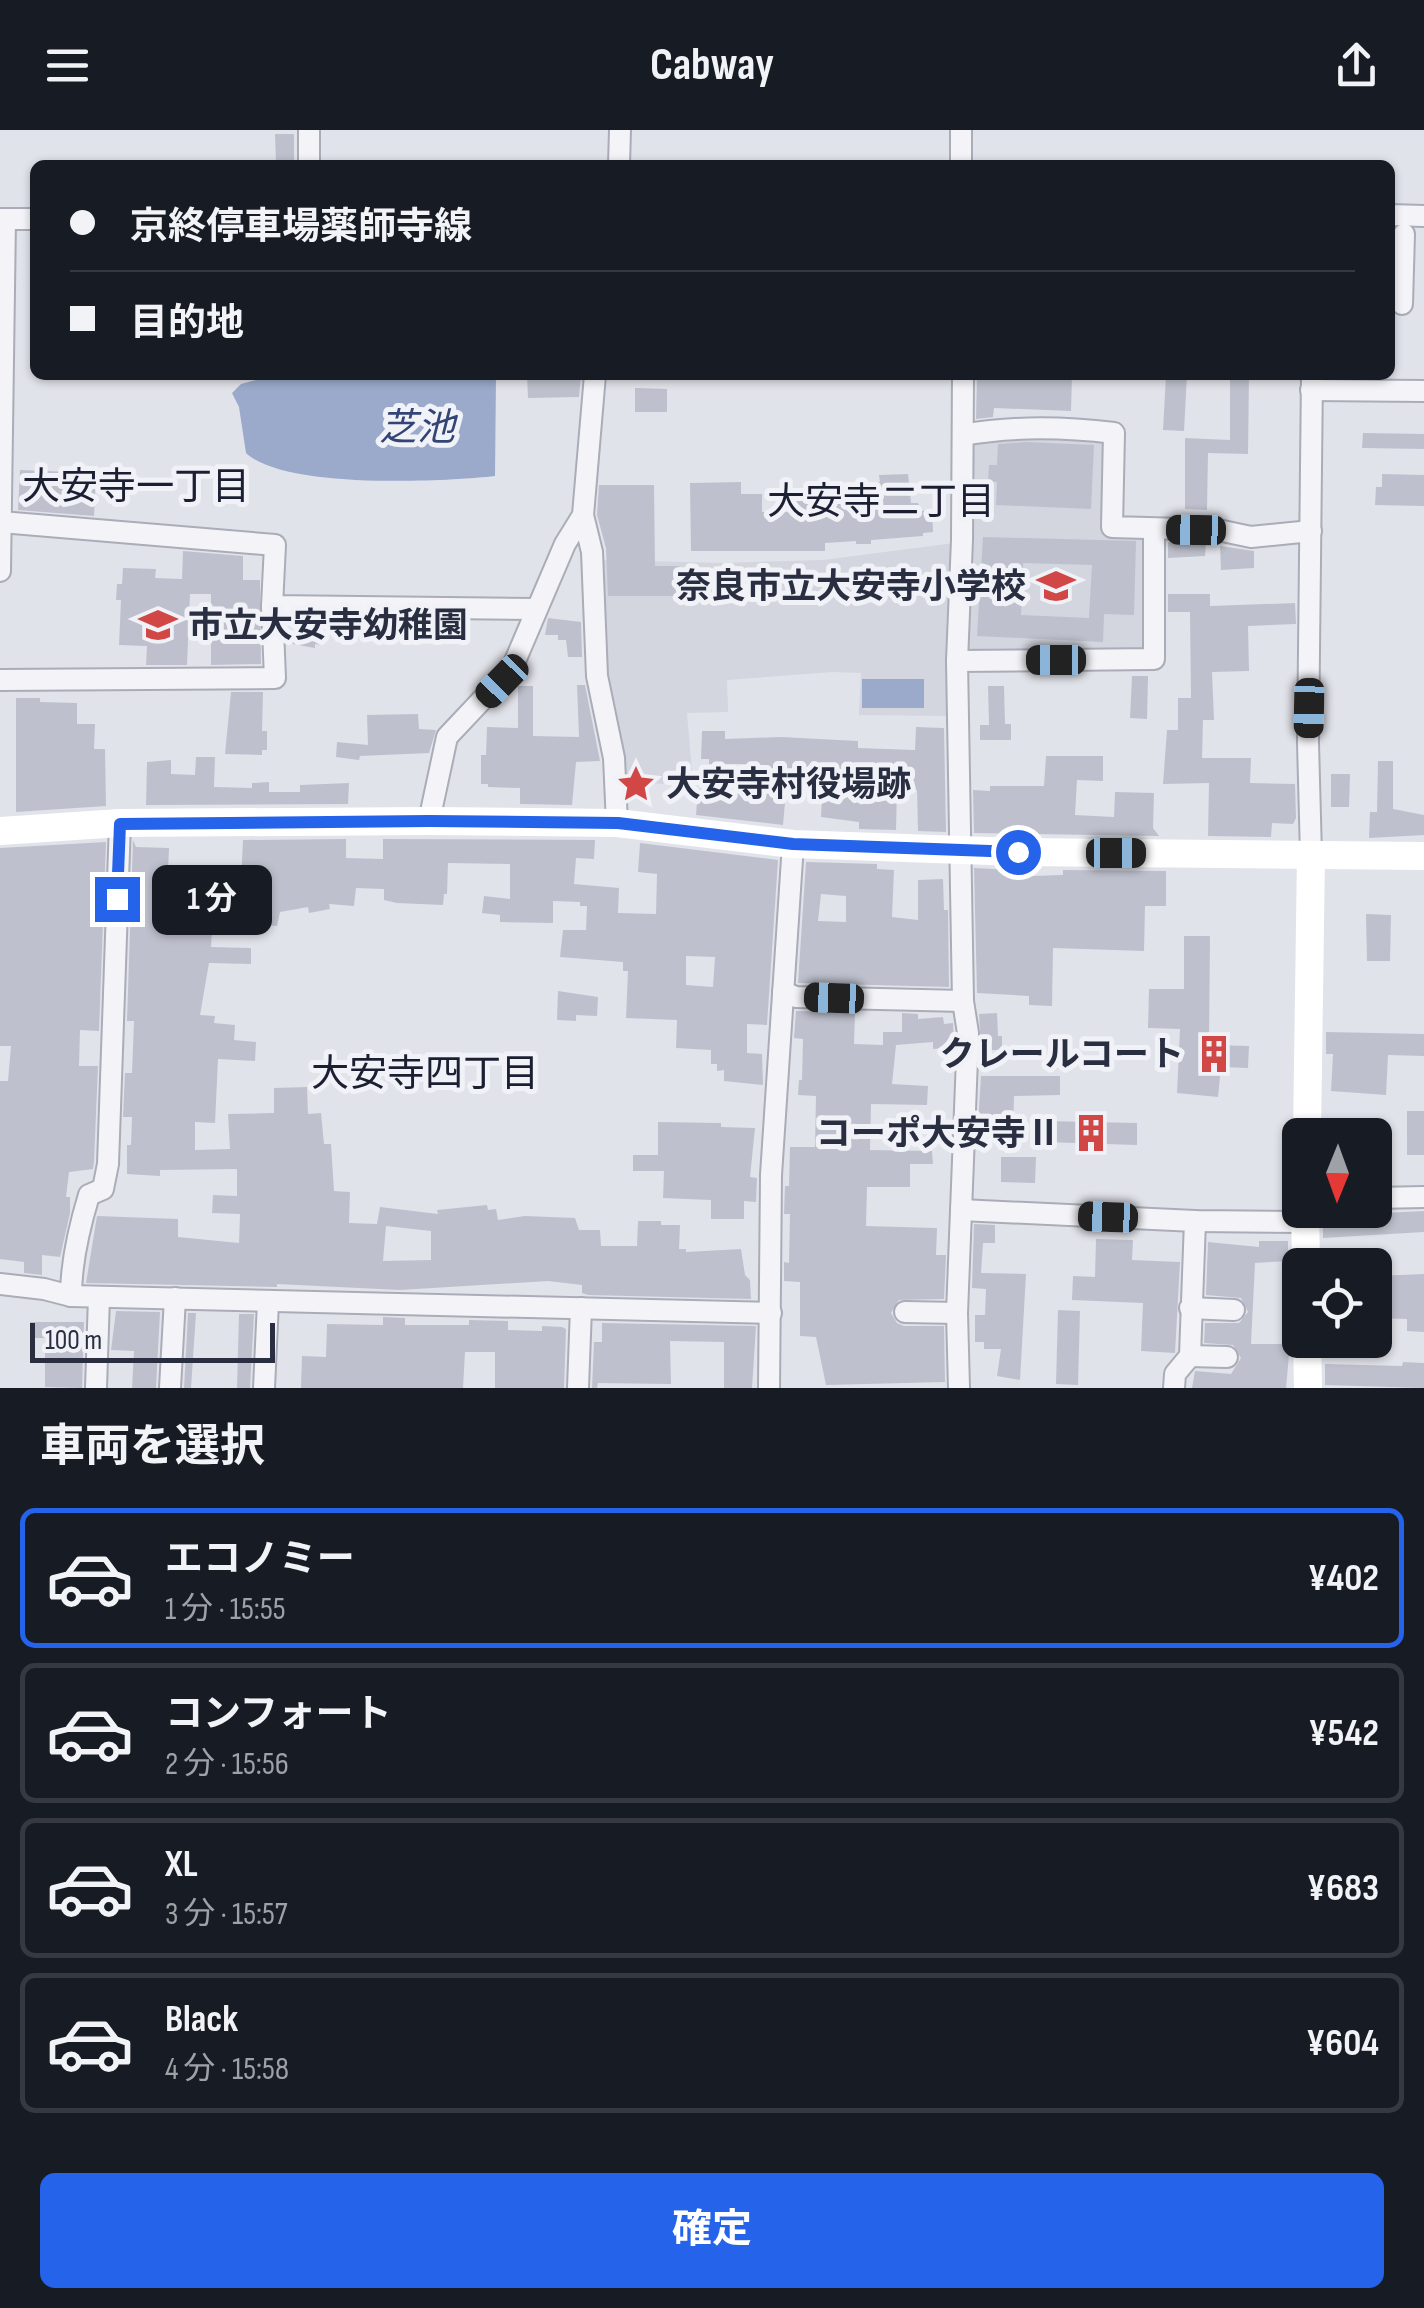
<!DOCTYPE html>
<html lang="ja">
<meta charset="utf-8">
<style>
body{margin:0;font-family:"Sofia Sans Condensed","Noto Sans JP",sans-serif;background:#20242c;color:#f1f3f6;height:100vh;display:flex;flex-direction:column;font-size:38px;white-space:nowrap}
*{box-sizing:border-box;margin:0}
p{font-size:32px;color:#9ea1a6}
.icon{flex:none;width:55px;height:55px;fill:none;stroke:currentColor;stroke-width:2;stroke-linecap:round;stroke-linejoin:round}
.map{position:relative;height:1258px;overflow:hidden}
.drawer{display:flex;flex-direction:column;background:#171b24;flex:1}
.drawer>*{flex:none}
.guide{position:absolute;left:30px;top:30px;width:1365px;height:220px;border-radius:15px;box-shadow:0 2px 8px #0004;display:grid;align-content:center;height:220px;padding:0 40px;background:#171b24}
.needle{width:65px;rotate:181deg}
.controls{position:absolute;left:1282px;top:988px;display:grid;gap:20px}
.controls a{display:grid;place-items:center;width:110px;height:110px;border-radius:15px;background:#171b24;box-shadow:0 2px 8px #0004;font-size:50px}
.scale{position:absolute;left:30px;bottom:25px;width:245px;box-sizing:border-box;padding-left:10px;border:5px solid #292e41;border-top:0;font-size:28px;line-height:35px;white-space:nowrap;color:#292e41;-webkit-text-stroke:8px #f0f2f7;paint-order:stroke}
.end{position:absolute;width:45px;height:45px;margin:-22px;border:12px solid #2563eb;background:#fff;box-shadow:0 0 0 5px #fff}
.from{border-radius:50%}
.bubble{position:absolute;height:70px;border-radius:15px;background:#171b24;box-shadow:0 2px 8px #0004;font-size:32px;font-weight:700;line-height:70px;text-align:center}
.car{position:absolute;width:30px;height:60px;margin:-30px -15px;border-radius:12px;box-shadow:0 0 8px 2px #0007;background:linear-gradient(#222 24%,#8ab4d8 0 40%,#222 0 76%,#8ab4d8 0 86%,#222 0)}
.guide b{display:flex;align-items:center;gap:35px;height:95px;font-size:38px}
.guide b+b{border-top:2px solid #363941}
.guide i{width:25px;height:25px;background:#f1f3f6}
ul{padding:0;list-style:none}
li{display:flex;align-items:center;gap:30px;height:140px;margin:0 20px 15px;padding:0 20px;border:5px solid #363941;border-radius:15px}
li div{flex:1}
li b{display:block;font-size:38px}
li em{font-style:normal;font-weight:700}
li.active{border-color:#2563eb}
li>.icon{width:90px;height:90px;stroke-width:1.5}
h2{padding:0 40px;font-size:45px;line-height:120px}
.action{display:flex;gap:20px;margin-top:auto;padding:20px 40px}
.action a{flex:1;height:115px;border-radius:15px;background:#2563eb;color:#fff;font-size:40px;font-weight:700;line-height:115px;text-align:center}
header{display:flex;justify-content:space-between;align-items:center;height:130px;padding:0 40px;background:#171b24;font-size:45px;font-weight:700}
.map>svg:first-child{display:block}
.built{fill:#d3d5df}
.water{fill:#9baaca}
.building{fill:#bec1cd;fill-rule:evenodd}
.lines{fill:none;stroke-linecap:round;stroke-linejoin:round}
.street-casing{stroke:#aaadb7;stroke-width:24}
.street{stroke:#f4f4f8;stroke-width:20}
.secondary{stroke:#fff;stroke-width:28}
.route{stroke:#2563eb;stroke-width:12}
.labels{text-anchor:middle;stroke-width:10;stroke-linejoin:round;paint-order:stroke}
.poi-label{font-size:35px;font-weight:bold;fill:#292e41;stroke:#f0f2f7;text-anchor:end}
.water-label{font-size:38px;font-style:italic;fill:#324576;stroke:#f0f2f7}
.neighbourhood-label{font-size:38px;fill:#1b1f32;stroke:#f0f2f7}
</style>
<header><svg class="icon" aria-label="menu" viewBox="0 0 24 24"><path d="M4 6h16M4 12h16M4 18h16"/></svg>Cabway<svg class="icon" aria-label="share" viewBox="0 0 24 24"><path d="M12 15V3M7 8l5-5 5 5M5 13v7h14v-7"/></svg></header>
<div class="map">
<svg width="1424" height="1258" viewBox="0 0 1424 1258">
<rect width="100%" height="100%" fill="#e1e3ea"/>
<g class="built">
<path d="M981,305L1106,312L1104,402L1138,404L1149,409L1150,508L1138,524H962L972,315Z"/>
<path d="M954,413L951,586L859,585L861,543L833,542L727,550L728,582L687,583L693,655L621,652L601,547V430L724,433L823,430Z"/>
</g>
<g class="water">
<path d="M261,245H496L495,346C441,352 285,359 246,323L239,277L232,263L241,254L260,249Z"/>
<rect x="862" y="549" width="62" height="29"/>
</g>
<g class="building">
<path d="M275,4H294V33H276Z"/>
<path d="M527,245H581L579,267L528,268Z"/>
<path d="M977,245H1072L1071,281L994,278L993,287L976,289Z"/>
<path d="M1166,245H1187L1184,301L1163,300Z"/>
<path d="M1230,245H1249L1248,324L1208,323L1207,380L1185,379V308L1230,310Z"/>
<path d="M635,258L667,259V282H635Z"/>
<path d="M1363,303L1424,304V319L1362,318Z"/>
<path d="M1025,312L1094,315L1091,379L996,375L997,352H988L989,335H997L998,314Z"/>
<path d="M20,340L96,343L94,386L18,380Z"/>
<path d="M908,344L911,373H918L921,381L932,380L933,402L923,403V406L871,410V414H856V411L825,413V421H691L690,353L741,352V364H762V382H791L790,366L833,367L832,357L853,356V352H880L879,345Z"/>
<path d="M1382,344L1424,345V376L1375,375L1376,357H1382Z"/>
<path d="M599,355H654L655,436H679V466H608L606,418L597,385Z"/>
<path d="M983,407L1136,411L1134,485L1104,484L1103,512L977,506ZM1023,433L1092,435L1089,488L1021,485Z"/>
<path d="M1168,412L1206,413L1205,426L1168,428Z"/>
<path d="M1220,416L1254,421V438L1221,440Z"/>
<path d="M183,421L243,426V450H260L261,534L211,535V464H190L187,535H146L147,516L119,515L121,470H116L117,454H122L123,438L156,439L155,448L182,449Z"/>
<path d="M1168,464H1210V476L1295,473L1296,494L1248,496L1249,541L1212,542L1214,590H1203L1202,628H1251L1250,653L1295,654L1296,688L1293,694L1272,693L1271,707L1208,706L1209,653L1163,654L1167,600H1178V568H1191L1190,482H1168Z"/>
<path d="M548,488L581,492L582,527H568L566,510H558V505H545Z"/>
<path d="M304,494L322,495L321,515L315,514V518L287,513V501H304Z"/>
<path d="M1132,546H1148L1147,589L1130,588Z"/>
<path d="M577,555H585L600,631L576,632L572,675L520,674V658L488,657V654H481V625H486L487,597L518,598V556H533V606L579,607Z"/>
<path d="M988,556H1004L1005,594H1011V610H980V595H989Z"/>
<path d="M231,562H263L262,601H267V620H262V625L225,624Z"/>
<path d="M16,568H40V572L77,573V594H95L94,619H105L106,676L16,682Z"/>
<path d="M418,584L419,599L436,600L429,623L360,626L359,630L336,627L337,612L368,615L367,585Z"/>
<path d="M916,597L944,598L946,702L918,701L917,660L897,659L896,700L859,699V692L821,687L823,649H787L783,695L696,685L698,659L750,662V634H709V629H701L702,601H725V609L781,607L858,611V618L915,620Z"/>
<path d="M1046,626H1103V651L1077,650L1075,685L1114,687L1115,662L1154,663L1153,698L1159,706L974,703L973,660L990,661V656H1044Z"/>
<path d="M196,627H215L214,657L252,658V653L269,652V662H300V655L349,653L348,674L146,675L147,632L171,630V644L195,645Z"/>
<path d="M1378,631H1393V679L1424,685V705L1369,708L1370,682H1377Z"/>
<path d="M1331,644H1350L1349,677H1331Z"/>
<path d="M346,709V728L383,729V709L595,710L594,729L576,728L574,754L619,758L618,783L656,784L657,744L638,742L640,713L778,730L767,895L747,894V923L762,924L763,955L724,951V940L717,941V934H711V920L676,918L677,890L626,888L628,841H623V832L560,827L563,800H586L587,776H580V772L553,771V793L500,792V785L482,783L484,766L510,769V734L448,733L447,764H444L443,775L397,773L384,770V759L356,758L354,776L329,774L330,779L309,783L308,777L280,782L277,796L233,792L234,772H240L243,710ZM686,826L715,827L713,857L686,855Z"/>
<path d="M133,710L136,717L169,718L168,742H182V764H190L189,786L213,787L211,817L251,818V834L209,833L200,885L215,886L214,893L235,895L234,910L256,912L255,931L218,929L215,993L195,992V1020L230,1019L228,984L274,983V958L307,957L308,984L321,983L324,1014H331L334,1061L350,1062L349,1093L377,1094L380,1077L438,1084L437,1080L487,1075L488,1080L496,1079L498,1090L525,1086L575,1088L579,1100H600L601,1116H637L638,1091H661V1095H680L679,1119H686V1122L741,1119L745,1145L750,1150L751,1169L588,1165L582,1163V1155L548,1151L400,1160L277,1154V1157L86,1153L97,1086L178,1089V1107L239,1113L240,1084L212,1083L213,1065L237,1066V1039L160,1040V1046L127,1044V1015H131L132,987H123L125,943H132L134,891H127ZM386,1096L431,1101V1130L383,1131Z"/>
<path d="M106,712L99,901L80,900L79,936H98L94,1032L93,1039L69,1042L66,1067H70V1083L60,1127L42,1125V1145L24,1143V1132L0,1129V951H8L11,916H0V718Z"/>
<path d="M806,732L877,734V739L894,740L892,787L918,790V750L943,749L944,780H948L949,857L798,853ZM821,764L846,766V792L818,791Z"/>
<path d="M974,738L1033,741V746L1063,745V740L1166,741V776H1145L1144,821L1053,818L1052,876L1029,875V866L977,863Z"/>
<path d="M1366,784L1391,785L1390,831H1367Z"/>
<path d="M1184,806H1210L1209,911H1215V915L1249,916L1248,938L1221,937L1218,967L1177,963L1180,899L1148,898L1149,859H1184Z"/>
<path d="M558,861L598,867L597,886L576,885V891L557,890Z"/>
<path d="M796,881L855,882L854,914L883,915V902H902V883L918,884V889L943,887L944,894L953,893L954,917L933,919V912L896,915L892,954L928,956L927,975L871,974L870,1020L932,1021L933,1034H910V1057H867L866,1096L937,1098L936,1125H946L944,1169L899,1170L891,1183L897,1193L904,1196H944L945,1252L826,1255L816,1207L800,1206V1152L784,1151V1132L789,1133L790,1084H784L785,1056H789L790,1017H815L816,966L798,965L799,950H802L803,909L794,908Z"/>
<path d="M997,883L998,906H1002V920H981L979,884Z"/>
<path d="M1326,902L1424,904V926L1388,925L1386,965L1331,961L1333,924H1326Z"/>
<path d="M981,946H1060V965L1014,966L1013,1005L989,1004L990,994H978Z"/>
<rect x="1407" y="981" width="17" height="44"/>
<path d="M1045,991L1137,993V1015L1044,1012Z"/>
<path d="M658,992L721,993V997L755,998L750,1047L757,1048L756,1072L744,1071V1089H711V1070L663,1068L664,1041H633V1025H658Z"/>
<path d="M1001,1027H1036L1035,1053L1001,1052Z"/>
<path d="M1424,1081V1102L1323,1108V1086Z"/>
<path d="M974,1094L995,1095V1113H983L981,1143L1026,1144L1020,1250L997,1246L1001,1219H984V1212H975V1185H985L986,1159L972,1158Z"/>
<path d="M1096,1109L1133,1110L1132,1130L1180,1132L1175,1223L1141,1221L1143,1173L1072,1170L1073,1146L1095,1147Z"/>
<path d="M1259,1111H1288V1131L1255,1133L1251,1214H1290L1286,1258H1192L1195,1241L1231,1244L1241,1228L1233,1215L1204,1213L1205,1193H1239L1248,1182L1241,1168L1206,1165L1208,1112L1259,1117Z"/>
<path d="M1424,1144V1202L1407,1201V1189L1375,1188V1146Z"/>
<path d="M1058,1180L1080,1181L1078,1255L1056,1254Z"/>
<path d="M116,1181L160,1182L156,1258H132L134,1221L111,1220Z"/>
<path d="M188,1183H196L191,1258H184Z"/>
<path d="M239,1184H254L250,1258H237Z"/>
<path d="M383,1187L405,1188V1195H469V1190L508,1191V1200L542,1201V1196L562,1197L566,1199L564,1258H495V1222H465L463,1258H301L302,1226L326,1227L327,1194L383,1195Z"/>
<path d="M30,1192H84L82,1258L45,1257V1208H30Z"/>
<path d="M602,1193L756,1196L752,1258H724V1212L670,1211L671,1254L598,1253L597,1258H592L594,1212H602Z"/>
<path d="M1403,1232L1424,1233V1258L1325,1255V1234L1402,1236Z"/>
</g>
<g class="lines">
<g class="street-casing">
<g id="street">
<path d="M309,0V35"/>
<path d="M961,0V35"/>
<path d="M619,35L620,0"/>
<path d="M1390,85L1424,86"/>
<path d="M0,89H35"/>
<path d="M1402,174L1404,104"/>
<path d="M1311,260L1424,261"/>
<path d="M963,305C1012,296 1064,297 1114,303L1112,397L1218,400L1251,407L1311,401"/>
<path d="M583,385L592,422L597,546L614,628L617,693"/>
<path d="M1,392L275,415L272,476L536,479"/>
<path d="M0,441L5,89"/>
<path d="M957,531L1154,529V399"/>
<path d="M0,550L275,548L272,476"/>
<path d="M429,691L447,607L512,538L565,414L583,385L595,245"/>
<path d="M1311,725L1308,613L1312,245"/>
<path d="M783,862L796,867L963,871"/>
<path d="M1375,1068L1424,1067"/>
<path d="M961,1080L1195,1091L1305,1092"/>
<path d="M0,1154L44,1159L71,1166L771,1183"/>
<path d="M71,1166C71,1131 79,1098 89,1065L103,1059L108,1034L120,693"/>
<path d="M1190,1178L1234,1180"/>
<path d="M905,1182L957,1183"/>
<path d="M1190,1226L1227,1227"/>
<path d="M96,1258L99,1167"/>
<path d="M170,1258L175,1168"/>
<path d="M264,1258L268,1172"/>
<path d="M578,1258L581,1178"/>
<path d="M769,1258L771,1045L793,714"/>
<path d="M959,1258L957,1183L968,903L963,871L957,531L962,410L963,245"/>
<path d="M1174,1258L1175,1244L1190,1226L1195,1091"/>
</g>
</g>
<use href="#street" class="street"/>
<g class="secondary">
<path d="M0,701L120,693L429,691L617,693L793,714L1018,722L1424,726"/>
<path d="M1307,1005L1311,725"/>
<path d="M1305,1080L1306,1135"/>
<path d="M1307,1210L1308,1258"/>
</g>
</g>
<g class="lines">
<path class="route" d="M117,769L120,694L429,691L618,693L793,714L1018,722"/>
</g>
<defs>
<g id="school-bare" transform="scale(3)"><path d="M0-5L7-2L0 1L-7-2ZM-4 1L0 2.5L4 1V4Q0 6-4 4Z" fill="#d04745" stroke="#f0f2f7" stroke-width="2.5" paint-order="stroke"/></g>
<g id="sight-bare" transform="scale(3)"><path d="M0-6L1.8-2.2L6-1.7L2.9 1.2L3.7 5.4L0 3.3L-3.7 5.4L-2.9 1.2L-6-1.7L-1.8-2.2Z" fill="#d04745" stroke="#f0f2f7" stroke-width="2.5" paint-order="stroke"/></g>
<g id="building-bare" transform="scale(3)"><path d="M-4-6H4V6H1V3H-1V6H-4ZM-2.5-4.3h1.7v1.8h-1.7ZM.8-4.3h1.7v1.8H.8ZM-2.5-1h1.7V.8h-1.7ZM.8-1h1.7V.8H.8Z" fill="#d04745" stroke="#f0f2f7" stroke-width="2.5" paint-order="stroke"/></g>
</defs>
<g fill-rule="evenodd">
<use href="#school-bare" x="1056" y="456"/>
<use href="#school-bare" x="158" y="495"/>
<use href="#sight-bare" x="636" y="654"/>
<use href="#building-bare" x="1214" y="924"/>
<use href="#building-bare" x="1091" y="1003"/>
</g>
<g class="labels">
<g class="poi-label">
<text x="1026" y="468">奈良市立大安寺小学校</text>
<text x="188" y="507" text-anchor="start">市立大安寺幼稚園</text>
<text x="666" y="666" text-anchor="start">大安寺村役場跡</text>
<text x="1184" y="936">クレールコート</text>
<text x="1061" y="1015">コーポ大安寺Ⅱ</text>
</g>
<g class="water-label">
<text x="417" y="310">芝池</text>
</g>
<g class="neighbourhood-label">
<text x="136" y="369">大安寺一丁目</text>
<text x="881" y="384">大安寺二丁目</text>
<text x="425" y="956">大安寺四丁目</text>
</g>
</g>
</svg>
<div class="controls">
<a><svg class="needle" viewBox="-14 -14 28 28"><path d="M0-13l5 13h-10z" fill="#e53935"/><path d="M0 13l5-13h-10z" fill="#9ea1a6"/></svg></a>
<a><svg class="icon" aria-label="locate" viewBox="0 0 24 24"><circle cx="12" cy="12" r="6"/><path d="M12 2v4M12 18v4M2 12h4M18 12h4"/></svg></a>
</div>
<div class="scale">100 m</div>
<i class="end from" style="left:1018px;top:722px"></i>
<i class="end" style="left:117px;top:769px"></i>
<div class="bubble" style="left:152px;top:735px;width:120px">1 分</div>
<i class="car" style="left:1196px;top:400px;rotate:271deg"></i>
<i class="car" style="left:1056px;top:530px;rotate:270deg"></i>
<i class="car" style="left:502px;top:551px;rotate:224deg"></i>
<i class="car" style="left:1309px;top:578px;rotate:181deg"></i>
<i class="car" style="left:1116px;top:723px;rotate:90deg"></i>
<i class="car" style="left:834px;top:868px;rotate:272deg"></i>
<i class="car" style="left:1108px;top:1087px;rotate:272deg"></i>
<div class="guide">
<b><i class="from"></i>京終停車場薬師寺線</b>
<b><i></i>目的地</b>
</div>
</div>
<section class="drawer">
<h2>車両を選択</h2>
<ul>
<li class="active"><svg class="icon" aria-label="car" viewBox="0 0 24 24"><path d="M5 17H2v-5l4-1 3-4h7l3 4 3 1v5h-3M9 17h6M6 11h13"/><circle cx="7" cy="17" r="2"/><circle cx="17" cy="17" r="2"/></svg><div><b>エコノミー</b><p>1 分 · 15:55</p></div><em>¥402</em></li>
<li><svg class="icon" aria-label="car" viewBox="0 0 24 24"><path d="M5 17H2v-5l4-1 3-4h7l3 4 3 1v5h-3M9 17h6M6 11h13"/><circle cx="7" cy="17" r="2"/><circle cx="17" cy="17" r="2"/></svg><div><b>コンフォート</b><p>2 分 · 15:56</p></div><em>¥542</em></li>
<li><svg class="icon" aria-label="car" viewBox="0 0 24 24"><path d="M5 17H2v-5l4-1 3-4h7l3 4 3 1v5h-3M9 17h6M6 11h13"/><circle cx="7" cy="17" r="2"/><circle cx="17" cy="17" r="2"/></svg><div><b>XL</b><p>3 分 · 15:57</p></div><em>¥683</em></li>
<li><svg class="icon" aria-label="car" viewBox="0 0 24 24"><path d="M5 17H2v-5l4-1 3-4h7l3 4 3 1v5h-3M9 17h6M6 11h13"/><circle cx="7" cy="17" r="2"/><circle cx="17" cy="17" r="2"/></svg><div><b>Black</b><p>4 分 · 15:58</p></div><em>¥604</em></li>
</ul>
<div class="action"><a>確定</a></div>
</section>
